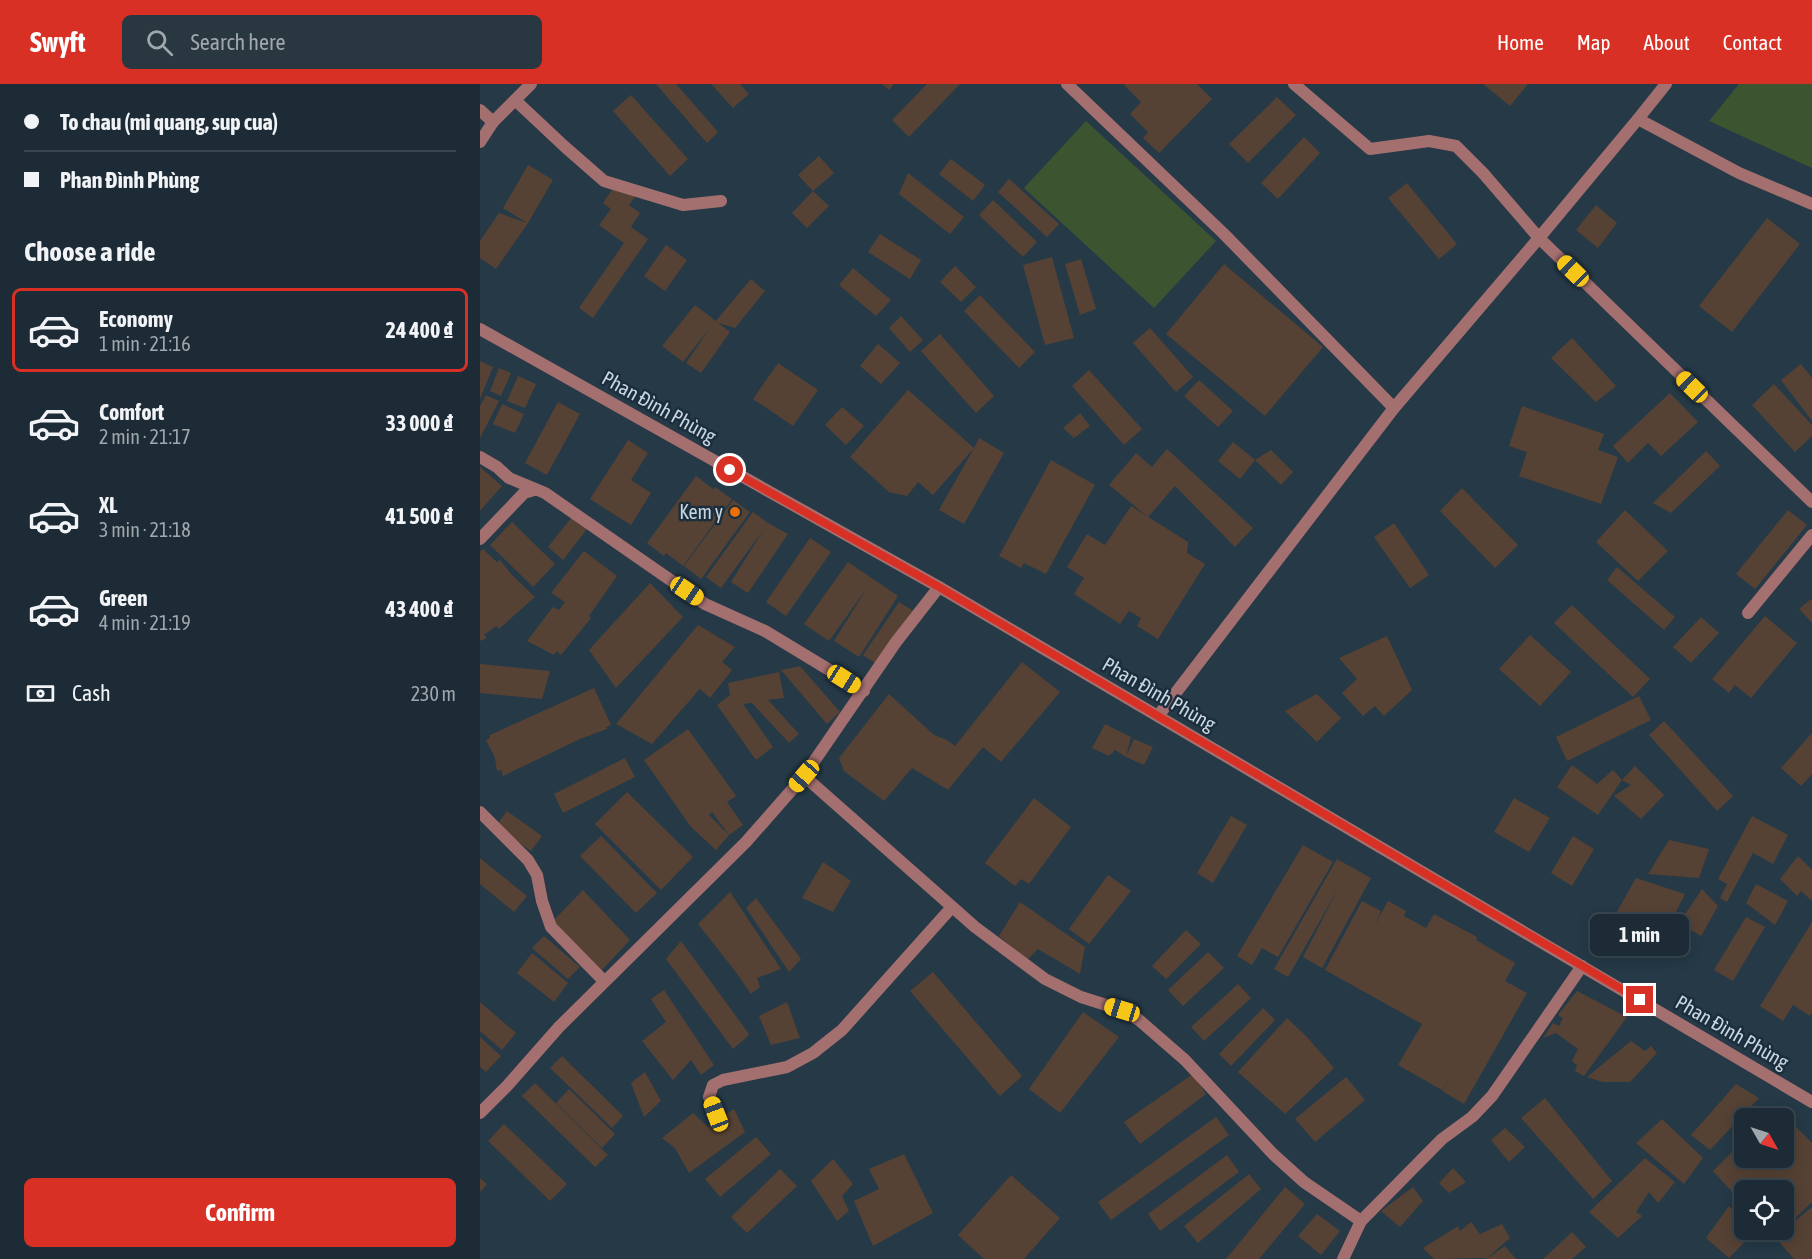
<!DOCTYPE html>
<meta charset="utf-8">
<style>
body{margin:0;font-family:"Asap Condensed",sans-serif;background:#293741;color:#f1f3f6;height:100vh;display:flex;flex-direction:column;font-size:22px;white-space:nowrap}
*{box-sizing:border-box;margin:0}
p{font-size:20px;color:#a0a7ad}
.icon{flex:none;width:33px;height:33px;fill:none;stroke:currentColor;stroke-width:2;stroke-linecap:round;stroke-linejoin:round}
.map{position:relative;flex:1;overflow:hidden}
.details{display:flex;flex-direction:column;background:#1c2b35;width:480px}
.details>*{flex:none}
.banner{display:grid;align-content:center;height:132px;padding:0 24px;background:#1c2b35}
.needle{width:39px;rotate:129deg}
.fabs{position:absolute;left:1254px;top:1024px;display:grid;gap:12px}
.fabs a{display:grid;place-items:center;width:60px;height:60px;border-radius:9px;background:#1c2b35;box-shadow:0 3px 15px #0003,0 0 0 2px #3a4750;font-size:30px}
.end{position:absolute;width:27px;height:27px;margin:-14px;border:8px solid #d93025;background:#fff;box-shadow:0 0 0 3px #fff}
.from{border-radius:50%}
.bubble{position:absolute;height:42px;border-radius:9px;background:#1c2b35;box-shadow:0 3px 15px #0003,0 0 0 2px #3a4750;font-size:20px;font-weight:700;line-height:42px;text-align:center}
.car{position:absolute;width:18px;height:36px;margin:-18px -9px;border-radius:8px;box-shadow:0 0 4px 2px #0007;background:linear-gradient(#f5c518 24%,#345 0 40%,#f5c518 0 76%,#345 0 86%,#f5c518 0)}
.banner b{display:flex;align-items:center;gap:21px;height:57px;font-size:22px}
.banner b+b{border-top:2px solid #3a4750}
.banner i{width:15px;height:15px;background:#f1f3f6}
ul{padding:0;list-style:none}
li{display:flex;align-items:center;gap:18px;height:84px;margin:0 12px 9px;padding:0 12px;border:3px solid transparent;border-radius:9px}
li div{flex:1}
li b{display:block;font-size:22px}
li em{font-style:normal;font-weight:700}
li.active{border-color:#d93025}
li>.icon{width:54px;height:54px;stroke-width:1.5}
h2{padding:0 24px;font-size:27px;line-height:72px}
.pay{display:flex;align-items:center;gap:15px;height:66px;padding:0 24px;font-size:22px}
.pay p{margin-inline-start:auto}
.primary-button{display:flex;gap:12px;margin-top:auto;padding:12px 24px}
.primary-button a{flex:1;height:69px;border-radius:9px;background:#d93025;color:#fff;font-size:24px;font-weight:700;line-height:69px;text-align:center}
header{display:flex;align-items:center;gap:36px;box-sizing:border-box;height:84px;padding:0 30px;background:#d93025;color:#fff}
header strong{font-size:28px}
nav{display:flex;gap:33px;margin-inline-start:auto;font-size:21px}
.search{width:420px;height:54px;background:#293741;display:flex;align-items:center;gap:15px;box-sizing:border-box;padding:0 21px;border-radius:9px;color:#a0a7ad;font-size:22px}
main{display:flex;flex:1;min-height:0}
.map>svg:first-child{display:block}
.green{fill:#3c5530}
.building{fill:#564234;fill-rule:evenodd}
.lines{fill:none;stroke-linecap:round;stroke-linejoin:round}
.service{stroke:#a46f6f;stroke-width:12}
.minor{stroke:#a46f6f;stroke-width:12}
.tertiary{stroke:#a46f6f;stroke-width:12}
.route{stroke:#d93025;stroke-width:8}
.food-dot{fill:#e8710a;stroke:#1b2e3d;stroke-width:2}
.labels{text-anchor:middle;stroke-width:5;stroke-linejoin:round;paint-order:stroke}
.street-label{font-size:20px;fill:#cad6df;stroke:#1b2e3d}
.poi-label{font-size:20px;fill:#cad6df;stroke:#1b2e3d;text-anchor:end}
</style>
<header>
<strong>Swyft</strong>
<div class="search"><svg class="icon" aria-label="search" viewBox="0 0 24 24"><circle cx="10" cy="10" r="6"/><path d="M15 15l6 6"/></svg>Search here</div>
<nav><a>Home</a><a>Map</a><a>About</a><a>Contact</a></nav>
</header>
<main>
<section class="details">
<div class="banner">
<b><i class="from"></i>To chau (mi quang, sup cua)</b>
<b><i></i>Phan Đình Phùng</b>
</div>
<h2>Choose a ride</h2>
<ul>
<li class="active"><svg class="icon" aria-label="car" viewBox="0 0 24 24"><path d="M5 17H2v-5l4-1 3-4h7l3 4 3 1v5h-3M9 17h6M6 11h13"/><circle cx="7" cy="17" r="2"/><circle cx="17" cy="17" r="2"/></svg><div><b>Economy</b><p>1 min · 21:16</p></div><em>24 400 ₫</em></li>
<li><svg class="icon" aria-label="car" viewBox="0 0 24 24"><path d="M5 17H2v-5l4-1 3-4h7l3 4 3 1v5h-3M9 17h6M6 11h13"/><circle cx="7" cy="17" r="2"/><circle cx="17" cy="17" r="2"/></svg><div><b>Comfort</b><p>2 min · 21:17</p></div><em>33 000 ₫</em></li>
<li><svg class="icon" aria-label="car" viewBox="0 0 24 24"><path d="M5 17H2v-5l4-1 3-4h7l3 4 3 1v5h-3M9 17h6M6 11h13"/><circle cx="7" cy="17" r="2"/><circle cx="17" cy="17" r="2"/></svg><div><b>XL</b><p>3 min · 21:18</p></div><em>41 500 ₫</em></li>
<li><svg class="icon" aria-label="car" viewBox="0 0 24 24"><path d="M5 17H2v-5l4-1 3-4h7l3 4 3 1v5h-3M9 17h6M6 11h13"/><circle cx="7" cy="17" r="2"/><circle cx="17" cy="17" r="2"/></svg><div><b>Green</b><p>4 min · 21:19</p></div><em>43 400 ₫</em></li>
</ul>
<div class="pay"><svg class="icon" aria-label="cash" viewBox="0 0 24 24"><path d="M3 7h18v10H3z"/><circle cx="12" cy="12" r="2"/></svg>Cash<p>230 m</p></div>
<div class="primary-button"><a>Confirm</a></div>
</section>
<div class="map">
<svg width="1332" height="1175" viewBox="0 0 1332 1175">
<rect width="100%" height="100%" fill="#253947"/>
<g class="green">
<path d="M1259,0H1332V84L1229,37Z"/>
<path d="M606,37L736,157L674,224L544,104Z"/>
</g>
<g class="building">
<path d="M176,0H196L238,48L227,59Z"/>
<path d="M231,0H260L269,10L253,24Z"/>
<path d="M402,0H414L409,6Z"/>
<path d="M447,0H480L429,53L412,36Z"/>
<path d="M646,0H717L732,15L679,69L663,54L668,48L650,30L661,18L644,1Z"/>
<path d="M1003,0H1048L1030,22Z"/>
<path d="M151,11L208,75L190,92L133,27Z"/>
<path d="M797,13L816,31L768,79L749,60Z"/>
<path d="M824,53L840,69L798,115L781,99Z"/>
<path d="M339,72L354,89L333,107L349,122L327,144L312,129L333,107L318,91Z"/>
<path d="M471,75L505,101L493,117L459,90Z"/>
<path d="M48,81L73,96L48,139L16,185L0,174V157L19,129L47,139L23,124Z"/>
<path d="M428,89L484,133L470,150L419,110Z"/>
<path d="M529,95L579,140L567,153L518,108Z"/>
<path d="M927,99L977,160L959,175L908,114Z"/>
<path d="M136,100L155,113L149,121L160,129L151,143L168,155L113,234L99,224L144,159L119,141L131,125L123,119Z"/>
<path d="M513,116L557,158L543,173L499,131Z"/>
<path d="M1116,121L1137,139L1118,164L1096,146Z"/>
<path d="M1287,134L1320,160L1252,248L1219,222Z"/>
<path d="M400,150L441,176L430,195L388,168Z"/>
<path d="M186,161L207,176L185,207L164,192Z"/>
<path d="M572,173L594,254L565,261L543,181Z"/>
<path d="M601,175L616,225L600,231L585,180Z"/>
<path d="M744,180L843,263L785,332L686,250Z"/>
<path d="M475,182L496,203L481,218L460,198Z"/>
<path d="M373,184L411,216L396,232L359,201Z"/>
<path d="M271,195L285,207L255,244L235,238Z"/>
<path d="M500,211L555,268L539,284L484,227Z"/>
<path d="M215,221L250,248L221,289L206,279L230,244L203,278L182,262Z"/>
<path d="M421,232L443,256L430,268L409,244Z"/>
<path d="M670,244L713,293L696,308L653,259Z"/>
<path d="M460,250L514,312L496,329L441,267Z"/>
<path d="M1092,254L1136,302L1116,318L1071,274Z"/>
<path d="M398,260L420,279L401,300L380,282Z"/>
<path d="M0,277L13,283L0,315Z"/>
<path d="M298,279L338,306L313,342L273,315Z"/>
<path d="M1321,280L1332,294V337L1301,296Z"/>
<path d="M19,284L31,289L21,312L10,307Z"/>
<path d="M609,286L662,345L644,361L592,302Z"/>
<path d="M38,292L56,300L45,324L27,317Z"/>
<path d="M719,296L753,327L738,343L704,312Z"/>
<path d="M1294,300L1332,341V352L1315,368L1272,321Z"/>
<path d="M428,306L494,364L499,354L524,369L484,440L459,426L494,364L453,411L438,398L427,412L409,408L370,373Z"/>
<path d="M1190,309L1218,338L1181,372L1168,359L1148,379L1133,362Z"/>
<path d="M6,311L19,317L0,354V322Z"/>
<path d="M78,318L100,330L67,391L45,379Z"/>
<path d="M22,320L44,330L35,349L13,340Z"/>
<path d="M1042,322L1124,350L1118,366L1138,373L1121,420L1039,392L1047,368L1029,362Z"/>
<path d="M362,323L384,342L366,361L345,341Z"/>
<path d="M600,329L610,342L594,354L583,344Z"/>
<path d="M148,356L168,369L151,396L171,409L151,441L110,415Z"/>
<path d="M753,358L775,376L760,395L738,377Z"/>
<path d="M687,365L773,444L755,463L695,402L668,433L629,401L656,369L672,383Z"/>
<path d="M791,366L813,388L801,401L775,376Z"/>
<path d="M1226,367L1240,382L1191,429L1173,419Z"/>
<path d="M571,376L615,401L566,490L544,479L541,484L519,472Z"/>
<path d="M0,383L22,402L0,427Z"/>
<path d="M216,392L233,405L235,403L252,415L203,482L186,469L184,472L167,459Z"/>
<path d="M982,404L1038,461L1015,484L960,427Z"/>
<path d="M253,416L270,428L221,495L204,482Z"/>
<path d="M651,422L708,458L707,469L725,480L678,555L657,542L661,534L649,527L640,540L594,510L604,494L587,483L607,450L625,461Z"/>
<path d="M1145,426L1188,467L1158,497L1116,458Z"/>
<path d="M1308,426L1327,441L1275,505L1256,490Z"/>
<path d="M273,428L288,439L308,450L268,509L251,498L284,445L241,504L226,493Z"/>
<path d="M92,433L107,445L83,476L68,463Z"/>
<path d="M32,438L75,480L53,503L10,461Z"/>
<path d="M914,439L949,491L930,504L894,453Z"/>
<path d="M330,454L351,468L306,532L286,518Z"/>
<path d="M3,465L17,478L20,476L32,491L55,513L19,545L16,542L4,551L7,554L0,557V468Z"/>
<path d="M104,467L137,492L109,532L111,534L81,571L77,567L74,571L47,557L73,523L79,526L85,518L71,509Z"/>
<path d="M368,478L418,512L379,573L354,557L387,504L349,557L324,540Z"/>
<path d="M1137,483L1195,533L1184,546L1127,496Z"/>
<path d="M170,499L203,533L136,604L109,566Z"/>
<path d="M1331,515L1332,516V539L1319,525Z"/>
<path d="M419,518L435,528L398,581L383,571Z"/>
<path d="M1092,521L1170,595L1153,613L1074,539Z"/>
<path d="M1285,532L1317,559L1271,614L1255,601L1249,609L1232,595Z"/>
<path d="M1221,533L1239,549L1211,579L1193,563Z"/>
<path d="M218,541L255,563L242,578L252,586L230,614L220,605L237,585L172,660L136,640Z"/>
<path d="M1050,551L1091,588L1060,622L1019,585Z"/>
<path d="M907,552L932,606L904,632L895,622L883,632L862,609L877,595L859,574Z"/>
<path d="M542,578L580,608L521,678L503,663L468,706L432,684L404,717L364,687L359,674L409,610L454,651L467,656L475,662Z"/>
<path d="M0,580L70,587L62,615L0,609Z"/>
<path d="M320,582L360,628L347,640L301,586Z"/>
<path d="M299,588L304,614L288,616L319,650L309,659L272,619L263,620L293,663L276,676L237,621L250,611L248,599Z"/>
<path d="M114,604L131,641L126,643L127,645L100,655L23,692L21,686L17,687L15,674L6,656L10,654V651Z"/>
<path d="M837,610L861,634L837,658L805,627Z"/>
<path d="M1159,612L1171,636L1087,677L1076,653Z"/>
<path d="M1184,637L1253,712L1237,727L1169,651Z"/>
<path d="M625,640L651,653L646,673L654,655L673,663L664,681L646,673L635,666L629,672L612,664Z"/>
<path d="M208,645L256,712L247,718L263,741L249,751L236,766L211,743L164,676ZM232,728L249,751L229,731Z"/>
<path d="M1332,649V690L1321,702L1301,684Z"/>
<path d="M145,674L155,693L83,729L74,710Z"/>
<path d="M1092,681L1117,700L1133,686L1142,696L1118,731L1077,703Z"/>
<path d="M1155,682L1184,711L1161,735L1134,712L1151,701L1142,696Z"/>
<path d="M147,708L213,773L181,806L115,740Z"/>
<path d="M554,714L591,743L549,800L541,795L535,802L505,779Z"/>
<path d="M1034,714L1070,734L1049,768L1014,748Z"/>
<path d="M27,727L62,752L51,767L16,742Z"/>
<path d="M751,732L767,741L733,799L717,789Z"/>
<path d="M1272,732L1308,751L1293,780L1273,769L1247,818L1240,814L1247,800L1238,795Z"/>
<path d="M121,752L177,809L156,829L100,772Z"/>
<path d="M1093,752L1114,765L1092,802L1071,789Z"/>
<path d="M1189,756L1229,765L1219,794L1168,790Z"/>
<path d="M823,761L853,778L798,873L782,864L772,881L757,872Z"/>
<path d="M1318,772L1332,786V817L1321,807L1317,812L1300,795Z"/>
<path d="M0,774L47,812L34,828L0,800Z"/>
<path d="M857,775L891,794L842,884L823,873L858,805L808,893L794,885Z"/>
<path d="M343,778L371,797L353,828L322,814Z"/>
<path d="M628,791L651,807L609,860L589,845Z"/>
<path d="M1156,794L1205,810L1190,840L1134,833Z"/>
<path d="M1276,800L1308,817L1295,841L1266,819Z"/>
<path d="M1222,805L1238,822L1221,852L1199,839Z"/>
<path d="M103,806L150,856L121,887L71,839Z"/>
<path d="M250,808L301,885L277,894L280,903L271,910L255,887L218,840Z"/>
<path d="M276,814L321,875L309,888L266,824Z"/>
<path d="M882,817L901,827L894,842L908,817L926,827L924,832L946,844L954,830L997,853L996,856L1035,879L1025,897L1047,909L984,1020L962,1007L973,989L962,1006L918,981L942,940L845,886Z"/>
<path d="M540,818L605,863L600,890L558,865L547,876L519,852Z"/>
<path d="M1266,833L1285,843L1253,897L1234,886Z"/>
<path d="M1332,838V928L1330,932L1313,921L1303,937L1280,922Z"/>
<path d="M706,846L721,860L686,895L672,882Z"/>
<path d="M64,852L100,883L88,895L52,864Z"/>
<path d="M201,857L269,950L268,952L253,965L186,875Z"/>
<path d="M728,868L744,884L703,922L688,906Z"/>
<path d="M52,869L88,899L74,918L37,889Z"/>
<path d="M453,888L542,992L520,1012L430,907Z"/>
<path d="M758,900L771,914L724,957L711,943Z"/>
<path d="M184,906L234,981L221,991L211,976L193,996L162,957L186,938L171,915Z"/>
<path d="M1097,907L1147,933L1104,992L1095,987L1097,981L1092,977L1098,965L1076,949L1063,954L1073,939L1079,942L1083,934L1078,931Z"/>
<path d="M0,918L36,949L22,966L0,947Z"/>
<path d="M307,918L320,954L291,961L279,932Z"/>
<path d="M783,924L795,936L751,982L739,970Z"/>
<path d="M603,928L639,953L580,1029L549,1005Z"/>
<path d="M807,934L827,953L854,984L805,1030L758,988Z"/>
<path d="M0,953L21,972L6,988L0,983Z"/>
<path d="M1151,957L1165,967L1171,962L1177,969L1150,998H1123L1107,993Z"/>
<path d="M82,972L143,1032L132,1044L70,984Z"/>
<path d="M165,988L181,1017L164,1033L151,999Z"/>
<path d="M713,990L726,1010L660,1060L644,1038Z"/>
<path d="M866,993L885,1016L835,1058L815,1035Z"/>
<path d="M55,999L128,1071L115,1083L42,1012Z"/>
<path d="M1256,1000L1279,1014L1230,1066L1211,1051Z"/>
<path d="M89,1005L135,1050L122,1064L76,1019Z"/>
<path d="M1065,1014L1132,1097L1113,1115L1041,1034Z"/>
<path d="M254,1025L265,1048L209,1089L195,1064L182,1054L213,1029L228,1043Z"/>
<path d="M736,1033L749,1051L631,1136L618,1118Z"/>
<path d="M1306,1033L1332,1059V1118L1304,1145V1107H1264V1121L1233,1087L1264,1056V1074H1304V1035Z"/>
<path d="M1182,1035L1223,1074L1204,1100L1156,1059Z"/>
<path d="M24,1040L87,1100L70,1117L8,1057Z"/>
<path d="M1025,1044L1045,1063L1029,1078L1011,1056Z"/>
<path d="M276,1053L291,1070L240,1113L225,1095Z"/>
<path d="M424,1070L453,1129L393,1162L374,1117L399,1105L389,1085Z"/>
<path d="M747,1071L759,1088L680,1147L668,1130Z"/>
<path d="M1165,1074L1195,1098L1178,1119L1169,1108L1156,1128L1162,1132L1138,1154L1109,1128Z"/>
<path d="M353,1075L373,1100L362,1112L369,1127L357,1137L331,1097Z"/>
<path d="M973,1084L986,1098L969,1109L959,1099Z"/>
<path d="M300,1085L317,1102L267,1149L251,1133Z"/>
<path d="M769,1090L781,1105L718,1159L704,1142Z"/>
<path d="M531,1091L580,1134L544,1175H504L478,1151Z"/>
<path d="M0,1094L7,1100L0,1108Z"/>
<path d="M805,1103L825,1120L779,1175H746Z"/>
<path d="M933,1103L943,1117L920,1143L901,1127Z"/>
<path d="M1249,1122L1264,1138V1146H1272L1274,1148L1249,1174L1226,1154Z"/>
<path d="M1332,1123V1175H1314L1289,1146H1303L1299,1150Z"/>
<path d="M837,1130L860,1147L841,1171L818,1152Z"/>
<path d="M991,1138L1000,1150L1022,1140L1030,1154L1006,1175L1003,1174L954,1175L943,1164L978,1142L980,1147Z"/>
<path d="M1092,1148L1106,1163L1092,1175H1063Z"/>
<path d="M1025,1162L1036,1175H1006Z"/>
</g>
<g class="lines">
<path class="service" d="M35,16L84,62L124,97L203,121L241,117"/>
<g class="minor">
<path d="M587,0L743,149L914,324"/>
<path d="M814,0L890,65L949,57L976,62L1003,89L1059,154L1332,418"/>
<path d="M0,26L13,38"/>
<path d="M1158,35L1259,89L1332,120"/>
<path d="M0,58L13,38L51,0"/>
<path d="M0,373L17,383L29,394L65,409L225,520L285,547L384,607"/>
<path d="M0,455L44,409L54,406"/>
<path d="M1268,529L1332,451"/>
<path d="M324,692L495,843L565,895L601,913L642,926L659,936L705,976L793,1070L824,1098L881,1137"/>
<path d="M0,728L48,776L57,791L62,817L71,843L124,897"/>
<path d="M0,1029L27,1002L79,943L266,758L324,692L416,558L459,503"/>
<path d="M236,1030L229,1013L233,1001L243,996L307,983L333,969L362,946L472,823"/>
<path d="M863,1175L881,1137L962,1055L992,1033L1012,1012L1102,882"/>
</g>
<g class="tertiary">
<path d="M0,245L459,503L1332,1018"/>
<path d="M678,632L914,324L1059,154L1158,35L1186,0"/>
</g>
</g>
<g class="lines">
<path class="route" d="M250,386L459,503L1160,916"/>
</g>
<circle class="food-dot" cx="255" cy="428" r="6"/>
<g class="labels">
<g class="street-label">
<text transform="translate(179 323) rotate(29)" y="7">Phan Đình Phùng</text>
<text transform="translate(679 610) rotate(30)" y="7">Phan Đình Phùng</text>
<text transform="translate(1252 948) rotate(30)" y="7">Phan Đình Phùng</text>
</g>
<g class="poi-label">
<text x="243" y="435">Kem y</text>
</g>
</g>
</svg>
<div class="fabs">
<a><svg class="needle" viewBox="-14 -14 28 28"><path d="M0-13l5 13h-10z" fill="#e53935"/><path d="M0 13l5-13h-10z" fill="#a0a7ad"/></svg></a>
<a><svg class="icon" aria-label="locate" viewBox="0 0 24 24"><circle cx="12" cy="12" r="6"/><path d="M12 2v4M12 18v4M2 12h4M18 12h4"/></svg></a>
</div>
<i class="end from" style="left:250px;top:386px"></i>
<i class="end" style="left:1160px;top:916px"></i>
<div class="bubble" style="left:1110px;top:830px;width:99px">1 min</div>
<i class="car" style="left:1093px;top:187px;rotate:314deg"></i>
<i class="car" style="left:1212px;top:303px;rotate:314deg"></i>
<i class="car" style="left:207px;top:507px;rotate:124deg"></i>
<i class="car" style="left:364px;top:595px;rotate:122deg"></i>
<i class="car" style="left:324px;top:692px;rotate:221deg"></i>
<i class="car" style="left:642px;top:926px;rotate:287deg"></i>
<i class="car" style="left:236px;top:1030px;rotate:339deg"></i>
</div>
</main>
